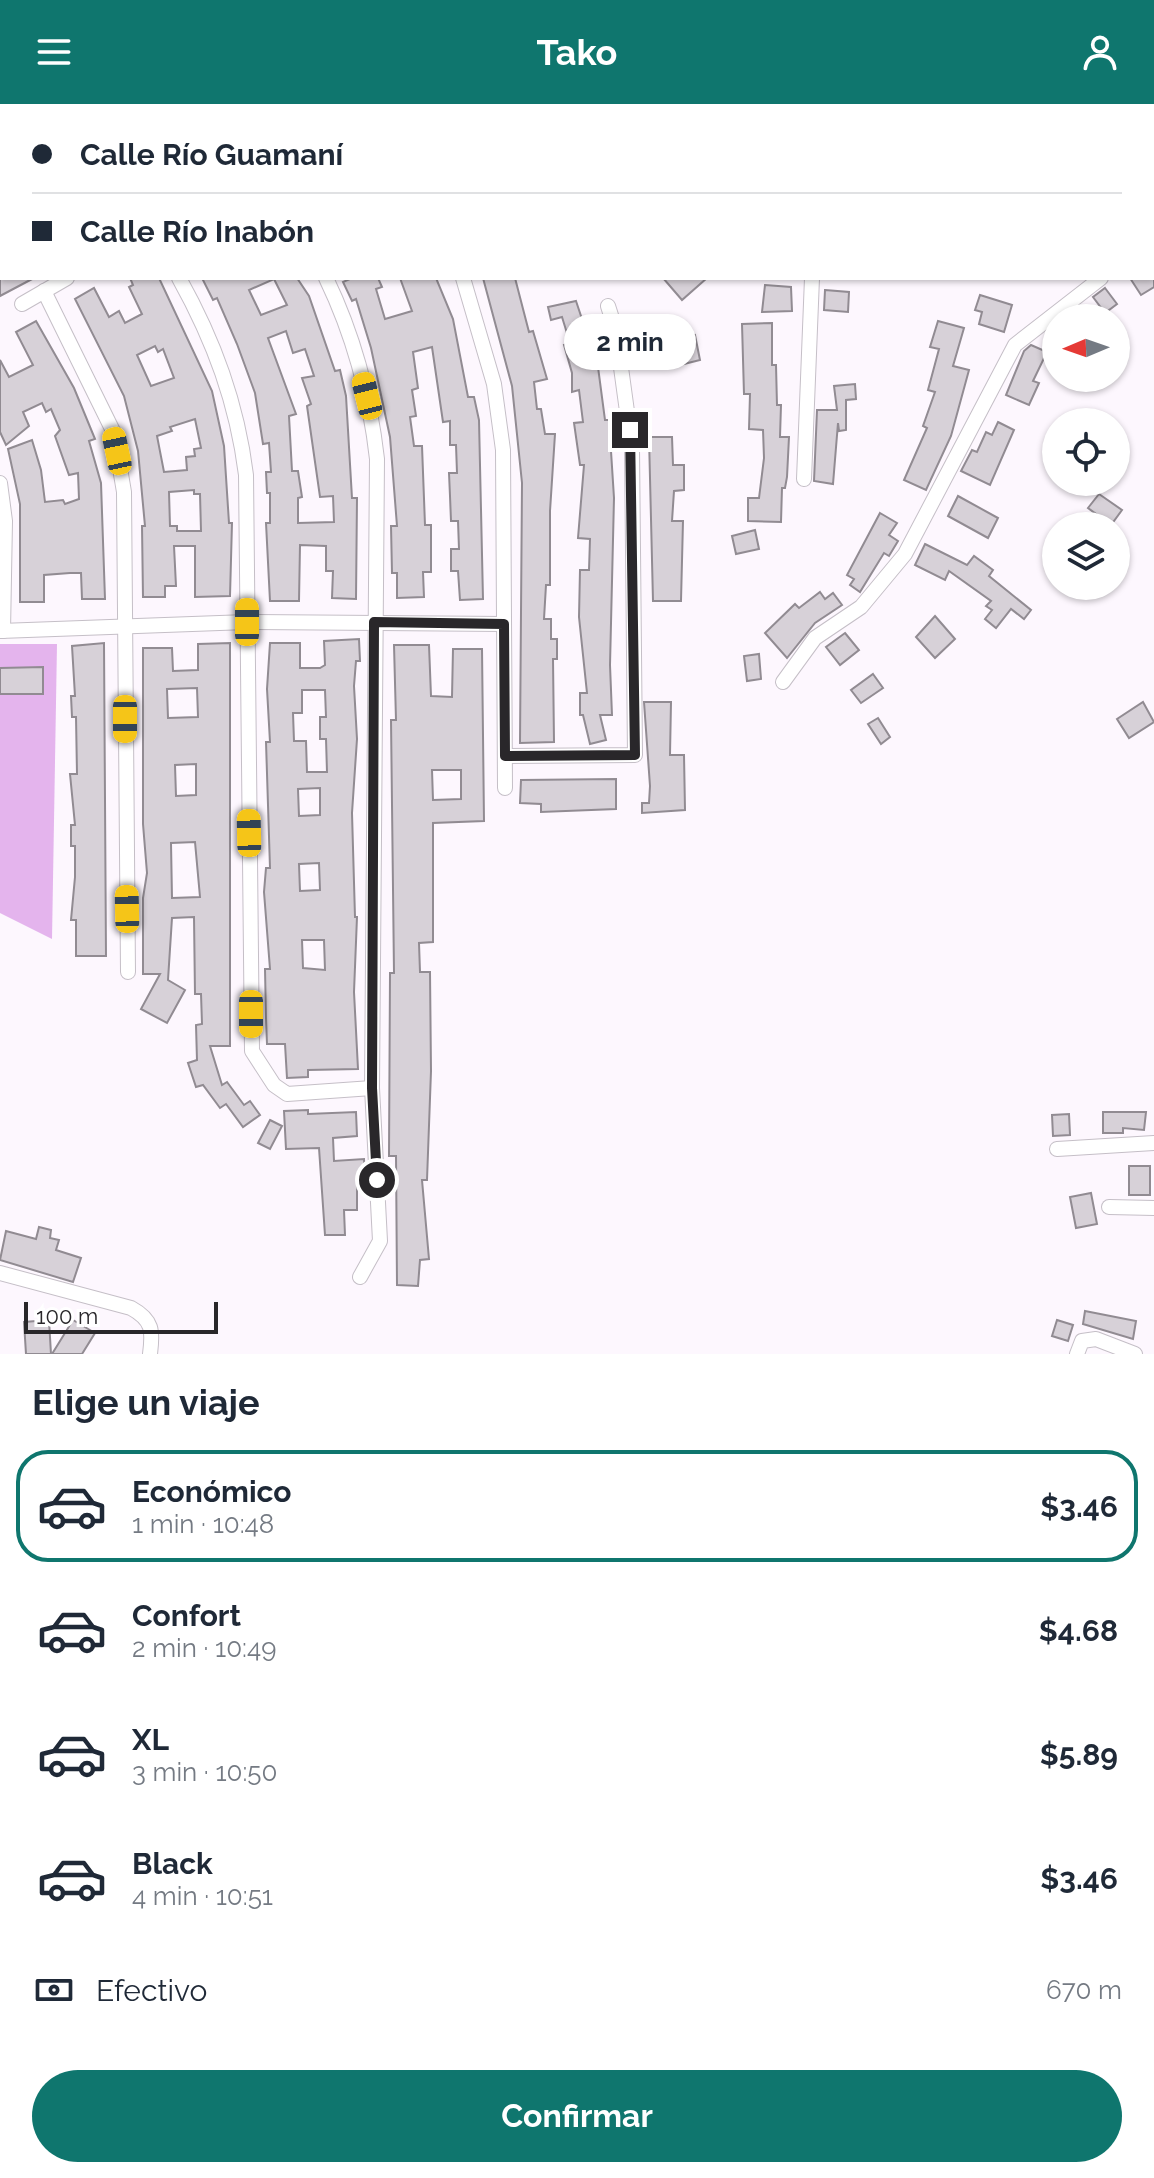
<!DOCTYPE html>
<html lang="es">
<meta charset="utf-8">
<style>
body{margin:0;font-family:Raleway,sans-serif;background:#f2f2f3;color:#1f2937;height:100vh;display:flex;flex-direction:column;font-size:30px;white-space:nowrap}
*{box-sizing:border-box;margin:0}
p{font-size:26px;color:#747a83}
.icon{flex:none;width:44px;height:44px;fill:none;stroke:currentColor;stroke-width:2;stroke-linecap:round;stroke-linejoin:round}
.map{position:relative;height:1250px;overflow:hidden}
.drawer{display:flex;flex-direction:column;background:#fff;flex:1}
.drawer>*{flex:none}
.guide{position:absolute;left:0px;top:0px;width:1154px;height:176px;box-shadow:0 2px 6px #0004;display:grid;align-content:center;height:176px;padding:0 32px;background:#fff}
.needle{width:52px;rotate:268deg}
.tools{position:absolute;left:1042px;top:200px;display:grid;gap:16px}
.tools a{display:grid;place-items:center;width:88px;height:88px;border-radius:50%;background:#fff;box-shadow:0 2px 6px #0004;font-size:40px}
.scale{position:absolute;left:24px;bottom:20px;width:194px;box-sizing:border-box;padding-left:8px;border:4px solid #29272a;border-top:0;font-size:22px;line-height:28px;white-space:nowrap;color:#29272a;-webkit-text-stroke:6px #fff;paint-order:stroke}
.end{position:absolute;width:36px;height:36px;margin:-18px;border:10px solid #29272a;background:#fff;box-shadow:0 0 0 4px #fff}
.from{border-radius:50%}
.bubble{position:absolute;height:56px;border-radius:28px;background:#fff;box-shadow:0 2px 6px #0004;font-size:26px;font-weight:700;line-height:56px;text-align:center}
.car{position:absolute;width:24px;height:48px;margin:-24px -12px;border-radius:10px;box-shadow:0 0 6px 2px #0007;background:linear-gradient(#f5c518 24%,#345 0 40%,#f5c518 0 76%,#345 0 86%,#f5c518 0)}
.guide b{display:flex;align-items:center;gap:28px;height:76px;font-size:30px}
.guide b+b{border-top:2px solid #e0e1e3}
.guide i{width:20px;height:20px;background:#1f2937}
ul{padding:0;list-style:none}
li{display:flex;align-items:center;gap:24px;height:112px;margin:0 16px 12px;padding:0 16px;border:4px solid transparent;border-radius:32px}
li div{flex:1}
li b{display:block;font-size:30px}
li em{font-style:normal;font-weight:700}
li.on{border-color:#0f766e}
li>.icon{width:72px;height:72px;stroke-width:1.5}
h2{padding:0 32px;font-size:36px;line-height:96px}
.pay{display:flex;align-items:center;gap:20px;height:88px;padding:0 32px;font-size:30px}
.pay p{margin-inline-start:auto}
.cta{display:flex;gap:16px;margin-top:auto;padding:16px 32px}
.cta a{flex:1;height:92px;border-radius:48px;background:#0f766e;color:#fff;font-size:32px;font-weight:700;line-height:92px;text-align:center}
header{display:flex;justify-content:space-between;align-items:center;height:104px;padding:0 32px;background:#0f766e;color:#fff;font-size:36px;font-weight:700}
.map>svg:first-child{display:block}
.green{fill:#e4b4ed}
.building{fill:#d7d1d8;stroke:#918b92;stroke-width:2;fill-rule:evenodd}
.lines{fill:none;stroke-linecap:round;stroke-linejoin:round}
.street-casing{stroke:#c5bfc7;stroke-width:16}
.street{stroke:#fff;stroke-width:14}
.route{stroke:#29272a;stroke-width:10}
</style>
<header><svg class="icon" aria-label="menu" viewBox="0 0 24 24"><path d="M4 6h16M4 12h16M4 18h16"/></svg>Tako<svg class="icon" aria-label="person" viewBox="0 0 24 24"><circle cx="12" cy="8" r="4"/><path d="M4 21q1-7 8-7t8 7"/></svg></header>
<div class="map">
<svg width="1154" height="1250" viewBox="0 0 1154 1250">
<rect width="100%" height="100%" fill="#fdf7fe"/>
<path class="green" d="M0,540H57L52,835L0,809Z"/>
<g class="building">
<path d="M0,174H34L0,192Z"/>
<path d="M130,174H159L212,287L224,342L229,419H232L230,492L195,493V442H174L176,482H165V493H143L142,422H145L138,347L124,292L75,195L94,184L109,213L119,207L125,219L142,210L129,183L133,181ZM155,242L158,248L163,245L174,274L151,282L137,251ZM195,315L201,344L194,345L195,352L186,353L187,366L164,368L157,332L172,327L170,323ZM194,386V390H200L201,427H177V422H170L169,388Z"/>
<path d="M202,174H297L309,192L335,267L340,266L346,292L352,394H357L356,495L332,494L333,467H326V442L300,441L299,497H270L266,419H270V389H267L266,368H271L269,339L263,340L255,289L237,240L217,194L213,196ZM274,175L287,201L261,211L249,186ZM286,227L293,249L305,245L314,272L302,274L311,300L307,302L320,393L333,392L334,418L298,419V394L302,393L298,367H292L289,312L296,310L268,234Z"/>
<path d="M352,174H378L382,183L376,185L385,215L412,207L400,174H436L453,215L468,293H474L479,316L483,495L460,496L458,467H451V445H459L458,417H451L450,392L449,369H457L456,341H450V317L443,318L432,243L413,248L418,284L412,286L416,312L410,313L414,342H422L425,421H431V468H423L424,493L397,494V469H392L391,422H397L390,333L371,244L356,195L352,197L343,178Z"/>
<path d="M483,174H515L529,228L533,227L547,275L534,278L537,305H541L545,330H555L550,407V481H546L544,515H551V535H557V555H553L554,638L520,639L522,379L512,282Z"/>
<path d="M663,174H707L682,196Z"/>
<path d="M1130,174H1154V183L1141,191Z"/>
<path d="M765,181L791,183L792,207L762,208Z"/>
<path d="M1105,184L1117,200L1105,209L1093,193Z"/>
<path d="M825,186L849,188L848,208L824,206Z"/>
<path d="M980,191L1012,201L1004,228L979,220L982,208L975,206Z"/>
<path d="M576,197L598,263L605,316H609L614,394L610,561L612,611H600L606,636L590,640L583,611H580V589H587L579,513L580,466H589L590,435L578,434L584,361H580L574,319L583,318L579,286L572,288V269L564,241L570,239L562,213L551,216L548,203Z"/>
<path d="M36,217L74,284L95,335L89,337L101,379L105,495H82L81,469H70L44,471V498H20V400L8,345L32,336L41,366L45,398L63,396L65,400L79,395L78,369L69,371L55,332L60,326L51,305L46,308L42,299L23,308L29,322L6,341L0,328V256L9,273L33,261L16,228Z"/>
<path d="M938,217L964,224L953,262L969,266L951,332L926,386L904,376L927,324L923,322L935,288L928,286L939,245L930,243Z"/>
<path d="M772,219V261H776L777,301H781L780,333H789L787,373L785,384H782L781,418L748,417V394H759L764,354L763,326L749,325L750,290H744L742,220Z"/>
<path d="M695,231L700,256L684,260L678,234Z"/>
<path d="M1031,241L1047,248L1033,277L1039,279L1029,301L1006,291L1024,247Z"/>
<path d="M855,280L856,295L846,296V326L839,327L838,319L833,380L814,377L817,306H837L834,282Z"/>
<path d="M998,318L1014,326L990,381L961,367L972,346L977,348L986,328L992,331Z"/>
<path d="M649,333H672L673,361H684V386L674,387L672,417H683L681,497H653Z"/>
<path d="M1099,390L1122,406L1111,421L1088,404Z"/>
<path d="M958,392L998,414L988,434L948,412Z"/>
<path d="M880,409L897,419L889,431L898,437L889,452L884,449L860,488L850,481L854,475L847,471Z"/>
<path d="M755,426L759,445L736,450L732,432Z"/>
<path d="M925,440L967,461L974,452L993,466L989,472L1031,506L1024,515L1011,505L996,524L985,515L992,506L986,502L991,497L949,467L945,476L915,461Z"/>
<path d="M820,488L825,495L833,489L842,501L815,519L787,554L765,529L795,500L799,504Z"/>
<path d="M935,512L955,535L935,554L916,533Z"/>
<path d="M845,529L859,546L840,561L826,543Z"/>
<path d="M359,535L360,557H356L354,582L357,635L352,709L355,813H357L354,888L358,965L308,966V973L287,974L285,940H267L266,914L265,865H270L264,788L266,764H270L266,638H270L267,585L270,539H300V564H320L325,561L324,537ZM302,586H325L326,613H320V635H326L327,668H307L306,637H294L293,609H302ZM320,684V711L299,712L298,685ZM319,759L320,786L300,787L299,760ZM302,836H324L325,866L303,864Z"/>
<path d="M104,539L106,852H76V816H71L75,773V742H71V721H75L70,670H77L76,613H72L71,592H75L72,542Z"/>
<path d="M230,539V942H210L222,981L227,978L244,1001L250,997L260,1011L243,1023L226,1000L220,1004L203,981L196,983L188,959L197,956L196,921L202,920L201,890H195L194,813L172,814L168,876L185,886L167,919L141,905L160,870H143V794L147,769L143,720V544H172L173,567L198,566V540ZM197,584L198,613L168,614L167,585ZM196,660V691L176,692L175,661ZM195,738L200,793L172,794L171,739Z"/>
<path d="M394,541H429L431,592L452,593L453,545H482L484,717L433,719V838L419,839L420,868H430L431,967L427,1076H422L429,1155L420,1156L418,1182L397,1181L396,1052H389L390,869H394L391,616H396ZM432,666H461V695L433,696Z"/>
<path d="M759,550L761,575L747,577L744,552Z"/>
<path d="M43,563V590H0V564Z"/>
<path d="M873,570L883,584L861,599L851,586Z"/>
<path d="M644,598H671L670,651H684L685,706L642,709V699H649L650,682Z"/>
<path d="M1143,598L1154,618L1129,634L1117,615Z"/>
<path d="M878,614L890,633L881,640L868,620Z"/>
<path d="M616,675V705L541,708V700L520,699L521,676Z"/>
<path d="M308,1006V1010L356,1008L357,1032L333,1034L334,1057L364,1055L365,1075L357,1076V1106H344L345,1131H325L319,1044L286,1045L284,1007Z"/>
<path d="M1103,1008H1146L1144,1026L1123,1024V1029H1103Z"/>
<path d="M1069,1010L1070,1031L1053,1032L1052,1011Z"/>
<path d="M270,1016L282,1022L270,1045L258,1039Z"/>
<rect x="1129" y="1062" width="21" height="29"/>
<path d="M1091,1089L1097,1120L1076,1124L1070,1093Z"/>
<path d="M39,1123L51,1126L50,1134L59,1136L56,1146L81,1154L73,1178L0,1156L6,1127L36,1135Z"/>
<path d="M1085,1207L1136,1217L1133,1235L1083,1220Z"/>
<path d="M49,1216L51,1250H26L24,1218Z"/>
<path d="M73,1216L95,1229L82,1250H52Z"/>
<path d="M1057,1216L1073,1221L1068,1237L1052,1232Z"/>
</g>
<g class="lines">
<g class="street-casing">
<g id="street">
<path d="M745,0V2"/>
<path d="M135,2L139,0"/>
<path d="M416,2L420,0"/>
<path d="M0,73L2,72"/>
<path d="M1152,134L1154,133"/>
<path d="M179,174C214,237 237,299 246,371L252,947L274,981L287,990L372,984"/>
<path d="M326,174C353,230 370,293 377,355L372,984L380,1137L360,1173"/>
<path d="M463,174L494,280L503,346L505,684"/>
<path d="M44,187L114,329L124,388L128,868"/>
<path d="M22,200L67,174"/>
<path d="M804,375L812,174"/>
<path d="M0,379L5,417L3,527"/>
<path d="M0,527L247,518L504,520"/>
<path d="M783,578L815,534L861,503L905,450L1015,241L1101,174"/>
<path d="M505,652L635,651L632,344L616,227L608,202"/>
<path d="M1057,1045L1154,1039"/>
<path d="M1109,1103L1154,1104"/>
<path d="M0,1169L131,1204C153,1216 153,1227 150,1250"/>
<path d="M1077,1250L1082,1237L1096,1235L1135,1250"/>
</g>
</g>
<use href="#street" class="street"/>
</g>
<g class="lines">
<path class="route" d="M377,1076L372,984L374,518L504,520L505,652L635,651L630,326"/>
</g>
</svg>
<div class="tools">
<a><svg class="needle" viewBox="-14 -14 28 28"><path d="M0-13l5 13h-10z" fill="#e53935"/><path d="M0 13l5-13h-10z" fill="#747a83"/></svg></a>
<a><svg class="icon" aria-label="locate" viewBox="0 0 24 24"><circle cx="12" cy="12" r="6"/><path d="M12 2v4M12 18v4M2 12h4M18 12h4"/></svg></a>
<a><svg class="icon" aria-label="layers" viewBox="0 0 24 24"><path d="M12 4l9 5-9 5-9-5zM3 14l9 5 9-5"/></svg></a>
</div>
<div class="scale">100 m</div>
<i class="end from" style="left:377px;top:1076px"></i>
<i class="end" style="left:630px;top:326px"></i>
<div class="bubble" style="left:564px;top:210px;width:132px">2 min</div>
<i class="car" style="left:367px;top:292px;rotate:346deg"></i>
<i class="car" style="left:117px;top:347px;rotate:348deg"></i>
<i class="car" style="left:247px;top:518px;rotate:0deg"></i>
<i class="car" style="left:125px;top:615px;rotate:180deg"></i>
<i class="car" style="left:249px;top:729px;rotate:359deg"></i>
<i class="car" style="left:127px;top:805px;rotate:359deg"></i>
<i class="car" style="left:251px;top:910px;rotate:180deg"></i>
<div class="guide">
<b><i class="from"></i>Calle Río Guamaní</b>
<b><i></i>Calle Río Inabón</b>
</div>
</div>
<section class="drawer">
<h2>Elige un viaje</h2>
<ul>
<li class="on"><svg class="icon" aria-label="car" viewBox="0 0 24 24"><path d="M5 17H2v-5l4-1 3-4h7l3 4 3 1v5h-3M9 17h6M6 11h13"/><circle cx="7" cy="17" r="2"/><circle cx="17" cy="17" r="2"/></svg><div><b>Económico</b><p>1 min · 10:48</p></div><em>$3.46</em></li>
<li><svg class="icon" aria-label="car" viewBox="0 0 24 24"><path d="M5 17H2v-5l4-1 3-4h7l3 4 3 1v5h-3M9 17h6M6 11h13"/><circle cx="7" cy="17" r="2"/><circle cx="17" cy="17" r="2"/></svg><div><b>Confort</b><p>2 min · 10:49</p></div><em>$4.68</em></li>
<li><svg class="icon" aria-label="car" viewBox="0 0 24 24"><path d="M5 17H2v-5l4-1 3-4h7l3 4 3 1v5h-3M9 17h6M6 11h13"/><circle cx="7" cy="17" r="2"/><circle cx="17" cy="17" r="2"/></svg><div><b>XL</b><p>3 min · 10:50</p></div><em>$5.89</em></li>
<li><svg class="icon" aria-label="car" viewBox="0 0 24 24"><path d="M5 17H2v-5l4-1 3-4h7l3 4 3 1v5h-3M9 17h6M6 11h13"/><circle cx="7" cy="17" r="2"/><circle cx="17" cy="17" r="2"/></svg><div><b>Black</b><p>4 min · 10:51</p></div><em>$3.46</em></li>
</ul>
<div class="pay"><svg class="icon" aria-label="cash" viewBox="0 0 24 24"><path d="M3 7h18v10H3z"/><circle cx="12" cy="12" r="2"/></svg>Efectivo<p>670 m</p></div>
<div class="cta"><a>Confirmar</a></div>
</section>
